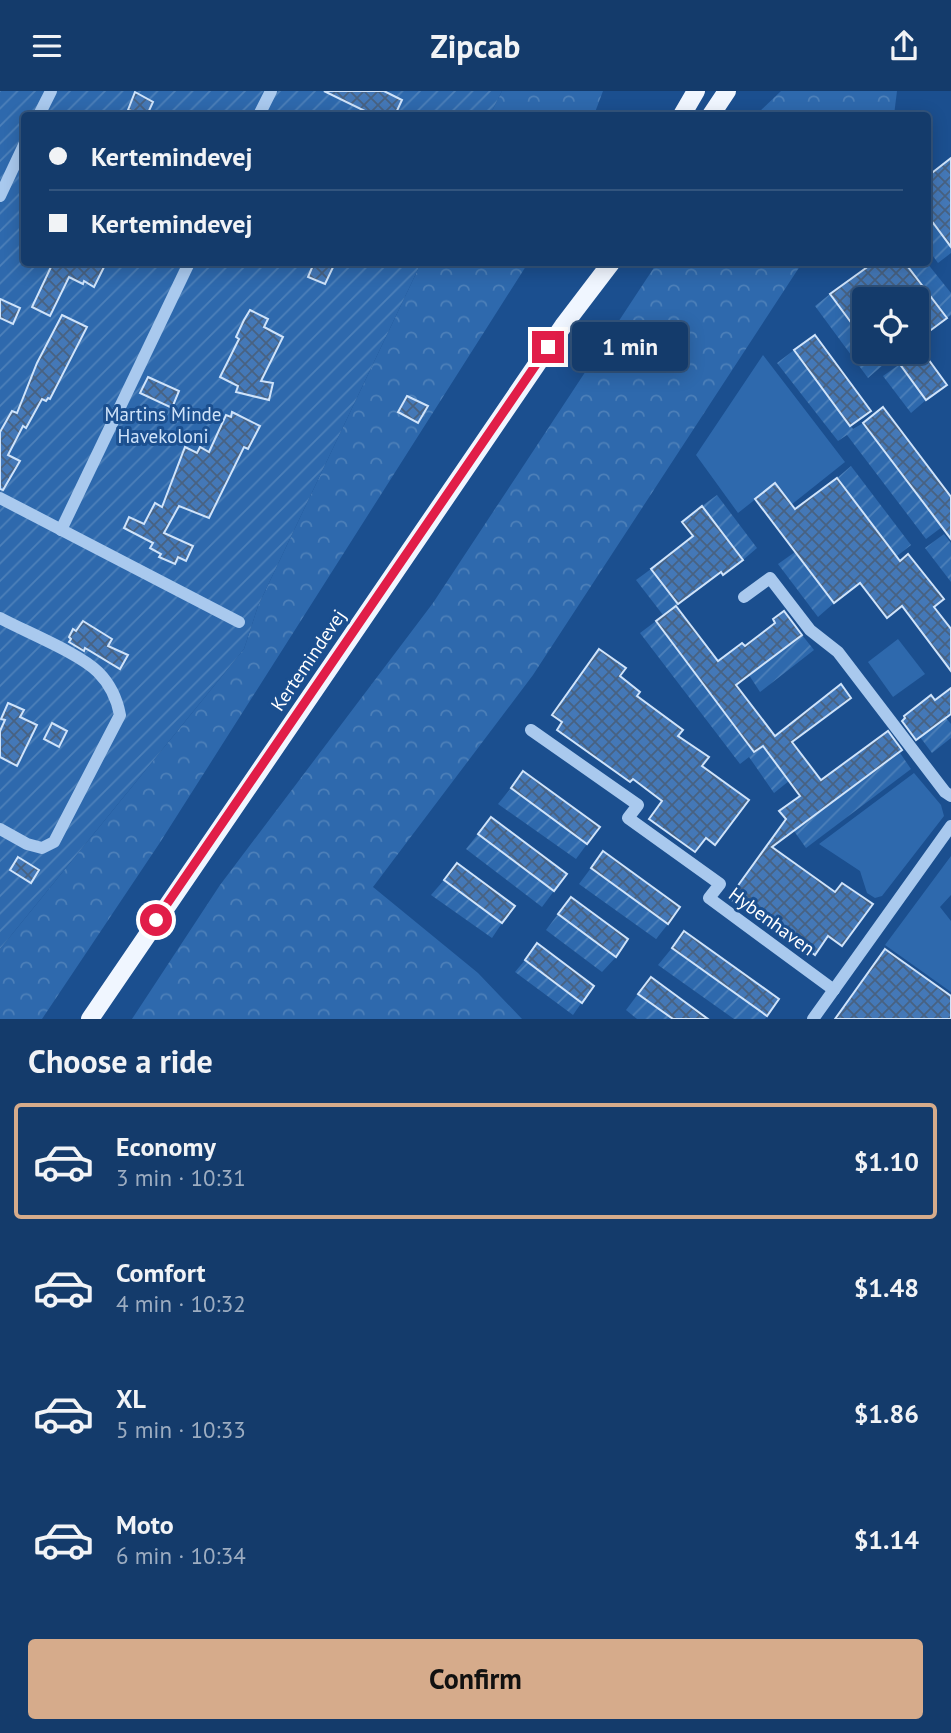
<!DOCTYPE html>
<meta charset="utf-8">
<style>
body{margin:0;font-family:"PT Sans",sans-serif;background:#214673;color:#f1f3f6;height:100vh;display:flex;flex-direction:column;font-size:26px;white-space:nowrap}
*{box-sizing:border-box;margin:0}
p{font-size:23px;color:#9dadc1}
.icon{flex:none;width:38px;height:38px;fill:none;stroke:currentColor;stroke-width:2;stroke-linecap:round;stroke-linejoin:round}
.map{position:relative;height:928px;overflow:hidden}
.details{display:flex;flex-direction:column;background:#143b6b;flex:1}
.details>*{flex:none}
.top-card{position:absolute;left:21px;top:21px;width:910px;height:154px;border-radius:7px;box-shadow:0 4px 18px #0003,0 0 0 2px #33557e;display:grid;align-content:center;height:154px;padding:0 28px;background:#143b6b}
.tools{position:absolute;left:852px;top:196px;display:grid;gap:14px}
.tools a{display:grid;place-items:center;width:77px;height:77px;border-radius:7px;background:#143b6b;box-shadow:0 4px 18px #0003,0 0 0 2px #33557e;font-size:35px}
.end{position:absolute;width:32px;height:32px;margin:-16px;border:9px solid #e11d48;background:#fff;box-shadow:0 0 0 4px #fff}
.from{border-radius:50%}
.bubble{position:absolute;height:49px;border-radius:7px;background:#143b6b;box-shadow:0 4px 18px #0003,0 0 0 2px #33557e;font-size:23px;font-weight:600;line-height:49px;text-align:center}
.top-card b{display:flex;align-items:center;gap:24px;height:66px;font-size:26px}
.top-card b+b{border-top:2px solid #33557e}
.top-card i{width:18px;height:18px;background:#f1f3f6}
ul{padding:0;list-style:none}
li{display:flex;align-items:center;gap:21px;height:116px;margin:0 14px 10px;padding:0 14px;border:4px solid transparent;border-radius:7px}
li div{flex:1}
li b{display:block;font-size:26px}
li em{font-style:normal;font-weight:600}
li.selected{border-color:#d6ab8b}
li>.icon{width:63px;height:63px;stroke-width:1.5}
h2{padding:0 28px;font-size:32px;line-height:84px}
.button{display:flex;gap:14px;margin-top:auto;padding:14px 28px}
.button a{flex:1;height:80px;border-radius:7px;background:#d6ab8b;color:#111;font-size:28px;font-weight:600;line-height:80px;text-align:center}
header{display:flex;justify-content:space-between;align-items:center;height:91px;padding:0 28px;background:#143b6b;font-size:32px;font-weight:600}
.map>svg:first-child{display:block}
.green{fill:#2e69ad}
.forest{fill:url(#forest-crowns)}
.garden{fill:url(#garden-furrows)}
.building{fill:url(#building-cross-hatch);stroke:#cfe3fa;stroke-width:2}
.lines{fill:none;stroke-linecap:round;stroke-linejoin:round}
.minor{stroke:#a9c9ee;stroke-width:12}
.major{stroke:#f0f6ff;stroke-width:18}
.route{stroke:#e11d48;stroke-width:9}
.labels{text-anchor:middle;stroke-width:6;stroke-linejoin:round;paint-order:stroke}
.park-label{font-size:19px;fill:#cfe3fa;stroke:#1b4f8f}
.street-label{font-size:19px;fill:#fff;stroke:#1b4f8f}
</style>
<header><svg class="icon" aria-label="menu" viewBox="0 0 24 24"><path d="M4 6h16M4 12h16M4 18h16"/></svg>Zipcab<svg class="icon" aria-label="share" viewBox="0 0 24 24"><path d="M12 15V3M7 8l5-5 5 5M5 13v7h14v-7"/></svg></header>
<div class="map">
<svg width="951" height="928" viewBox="0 0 951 928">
<defs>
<pattern id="forest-crowns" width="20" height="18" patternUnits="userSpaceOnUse" patternTransform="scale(1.75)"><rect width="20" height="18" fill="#2e69ad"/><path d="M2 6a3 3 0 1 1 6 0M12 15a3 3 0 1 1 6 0" fill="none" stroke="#4d80b9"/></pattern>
<pattern id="garden-furrows" width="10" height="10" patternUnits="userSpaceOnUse" patternTransform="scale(1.75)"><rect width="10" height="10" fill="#2e69ad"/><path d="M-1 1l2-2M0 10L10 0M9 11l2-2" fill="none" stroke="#4d80b9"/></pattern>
<pattern id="building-cross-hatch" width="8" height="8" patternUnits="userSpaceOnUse" patternTransform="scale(1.75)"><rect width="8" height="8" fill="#4478b7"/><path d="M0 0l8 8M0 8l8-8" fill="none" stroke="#486282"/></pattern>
</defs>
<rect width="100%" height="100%" fill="#1b4f8f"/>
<g class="green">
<path d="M763,264L845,371L791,414L775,393L738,422L696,364Z"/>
<path d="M898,548L925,583L893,606L868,571Z"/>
<path d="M914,682L941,714L944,725L882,805L875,807L867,802L860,780L819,753Z"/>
<path d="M951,765V804L940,816L951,830V901L885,854Z"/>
</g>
<g class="forest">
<path d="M502,0H603L594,24H490Z"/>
<path d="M781,0H897L894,24H756Z"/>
<path d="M421,172H528L159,753L42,928H0V858L244,558L258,515Z"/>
<path d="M657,172H802L533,584L373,796L478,882L522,928H132L220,794L433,512Z"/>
</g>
<g class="garden">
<path d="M0,0H502L490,24H24V172H421L258,515L244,558L0,858Z"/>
<path d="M928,125L951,156V162L938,172L928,158Z"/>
<path d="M905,172H927L951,202V224L947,227Z"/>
<path d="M830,203L864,249V261H873L883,274L868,287L815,215Z"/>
<path d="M794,259L853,338L863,332L942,436L926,448L847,344L838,350L777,272Z"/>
<path d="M900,273L926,309L911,322L883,285Z"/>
<path d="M851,375L911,454L897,465L837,387Z"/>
<path d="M717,404L757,457L743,469L702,415Z"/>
<path d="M944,443L951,452V491L925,457Z"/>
<path d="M795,461L834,512L818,526L778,473Z"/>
<path d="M651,478L678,513L663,524L636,489Z"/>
<path d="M656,530L754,661L763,655L789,690L774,702L749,666L740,673L640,542Z"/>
<path d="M802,544L814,559L760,601L749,584Z"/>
<path d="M946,627L951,633V647L932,662L920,646Z"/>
<path d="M900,662L911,678L806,757L794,740Z"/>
<path d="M511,697L587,753L576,768L498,713Z"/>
<path d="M478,743L554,800L542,816L466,758Z"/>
<path d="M591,777L668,833L656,848L579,793Z"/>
<path d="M444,789L502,832L492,847L431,804Z"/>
<path d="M558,823L616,866L602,881L546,839Z"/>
<path d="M672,857L767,925L765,928H734L658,874Z"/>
<path d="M525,869L582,911L573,924L515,881Z"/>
<path d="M638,903L673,928H637L626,919Z"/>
</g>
<g class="building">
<path d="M324,0H384L402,9L395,24H373Z"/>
<path d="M135,1L153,11L147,24L128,19Z"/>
<path d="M951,67V156L928,125V85Z"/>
<path d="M42,172H106L94,196L84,190L83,193L69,186L50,225L32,216L51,176Z"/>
<path d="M314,172H335L325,193L308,186Z"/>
<path d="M873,172H905L947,227L927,242L917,230V208H864V249L830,203Z"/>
<path d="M0,208L20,217L13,233L0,227Z"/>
<path d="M250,219L268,228L264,236L283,246L261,290L273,292L269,309L236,301L238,295L220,286L239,248L236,246L244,229Z"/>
<path d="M62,224L87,236L50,308L48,307L46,310L42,308L26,337L23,335L8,364L20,370L3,399L0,398V341L12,320L17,322L37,272Z"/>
<path d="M815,244L871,320L850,335L794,259Z"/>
<path d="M891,261H923L947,294L926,309Z"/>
<path d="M148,286L179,300L172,317L140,302Z"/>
<path d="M407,305L428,315L418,332L398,321Z"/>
<path d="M883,316L951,406V448L863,332Z"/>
<path d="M232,321L260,335L248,358L244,356L209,427L179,415L164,442L193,455L186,470L178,466L175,473L159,466L161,463L150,457L153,452L124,437L129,426L144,433L155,412L162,416L185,356L197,362L200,356L209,361L226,324L231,326Z"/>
<path d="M837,387L900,470L908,463L944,508L934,516L951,538V580L902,515L887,527L860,492L834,512L755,408L775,392L795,418Z"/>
<path d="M702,415L743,469L723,484L721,481L678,513L651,478L693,445L682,431Z"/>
<path d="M676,515L718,570L742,552L745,555L775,532L773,528L784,520L802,544L736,594L775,645L841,593L851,607L792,651L821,689L888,640L902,659L772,756L835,801L842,792L873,813L842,855L828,845L815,864L749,813L745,819L729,807L786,728L779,720L800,705L763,655L754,661L656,530Z"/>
<path d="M83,530L112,548L108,555L128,564L120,578L85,557L84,560L69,551L71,548L69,546L73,538L76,540Z"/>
<path d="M599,558L626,577L620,585L640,601L637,605L683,639L678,645L709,666L702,675L749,709L715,754L706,747L695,761L649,728L662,710L633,688L630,691L557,639L562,631L552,624Z"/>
<path d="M951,597V623L916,649L902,630L905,627L904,625L931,604L935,609Z"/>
<path d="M8,612L24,619L20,626L37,634L17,675L0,666V640L5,629L1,628Z"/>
<path d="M52,632L67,640L59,656L44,648Z"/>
<path d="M523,680L600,736L587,753L511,697Z"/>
<path d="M491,726L567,783L554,800L478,743Z"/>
<path d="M603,760L680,816L668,833L591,777Z"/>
<path d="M18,766L39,779L31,792L10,779Z"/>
<path d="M457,772L515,815L502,832L444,789Z"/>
<path d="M571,806L628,848L616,866L558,823Z"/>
<path d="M684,840L779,908L767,925L672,857Z"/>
<path d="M537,852L594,895L582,912L525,869Z"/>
<path d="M885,858L951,905V928H835Z"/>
<path d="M651,886L708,928H673L638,903Z"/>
</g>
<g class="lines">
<g class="minor">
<path d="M39,24L51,0"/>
<path d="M259,24L271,0"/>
<path d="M0,105L24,54"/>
<path d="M0,407L239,531"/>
<path d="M61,439L189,172"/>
<path d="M744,506L770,487L810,539L838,561L945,701L951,705"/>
<path d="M0,527C26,541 79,562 98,581C110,593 117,608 120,624L54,751L42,757L27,753L0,738"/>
<path d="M531,639L638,714L628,727L720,793L709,807L834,899"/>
<path d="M813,928L951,735"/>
</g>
<g class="major">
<path d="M682,24L696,0"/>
<path d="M711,24L727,0"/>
<path d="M90,928L563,235L611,172"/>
</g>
</g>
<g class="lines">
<path class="route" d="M156,829L548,256"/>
</g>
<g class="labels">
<g class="park-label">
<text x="163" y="330">Martins Minde<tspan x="163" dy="22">Havekoloni</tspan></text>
</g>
<g class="street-label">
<text transform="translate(308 569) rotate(-56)" y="7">Kertemindevej</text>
<text transform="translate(772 830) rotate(36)" y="7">Hybenhaven</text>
</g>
</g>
</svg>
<div class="tools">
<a><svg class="icon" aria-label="locate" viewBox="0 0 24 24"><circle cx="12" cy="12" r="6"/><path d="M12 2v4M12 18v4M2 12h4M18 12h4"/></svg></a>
</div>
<i class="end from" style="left:156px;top:829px"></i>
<i class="end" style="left:548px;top:256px"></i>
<div class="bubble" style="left:572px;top:231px;width:116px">1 min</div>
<div class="top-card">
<b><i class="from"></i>Kertemindevej</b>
<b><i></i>Kertemindevej</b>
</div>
</div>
<section class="details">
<h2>Choose a ride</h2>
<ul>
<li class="selected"><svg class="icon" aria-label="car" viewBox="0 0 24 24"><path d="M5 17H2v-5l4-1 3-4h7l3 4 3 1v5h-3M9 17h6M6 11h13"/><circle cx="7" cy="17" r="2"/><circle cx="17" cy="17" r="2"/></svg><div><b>Economy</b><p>3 min · 10:31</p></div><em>$1.10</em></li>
<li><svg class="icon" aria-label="car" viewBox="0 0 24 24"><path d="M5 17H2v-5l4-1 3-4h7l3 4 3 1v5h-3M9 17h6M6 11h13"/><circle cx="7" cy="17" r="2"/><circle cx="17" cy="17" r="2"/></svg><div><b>Comfort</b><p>4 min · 10:32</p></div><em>$1.48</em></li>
<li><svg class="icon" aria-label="car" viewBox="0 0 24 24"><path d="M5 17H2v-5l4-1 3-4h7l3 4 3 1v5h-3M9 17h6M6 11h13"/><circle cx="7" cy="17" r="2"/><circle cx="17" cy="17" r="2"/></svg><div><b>XL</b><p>5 min · 10:33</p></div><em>$1.86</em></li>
<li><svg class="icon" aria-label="car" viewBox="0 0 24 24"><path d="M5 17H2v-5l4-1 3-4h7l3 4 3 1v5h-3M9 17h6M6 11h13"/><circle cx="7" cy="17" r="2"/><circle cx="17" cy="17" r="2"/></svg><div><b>Moto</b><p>6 min · 10:34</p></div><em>$1.14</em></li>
</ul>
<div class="button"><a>Confirm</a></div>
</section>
